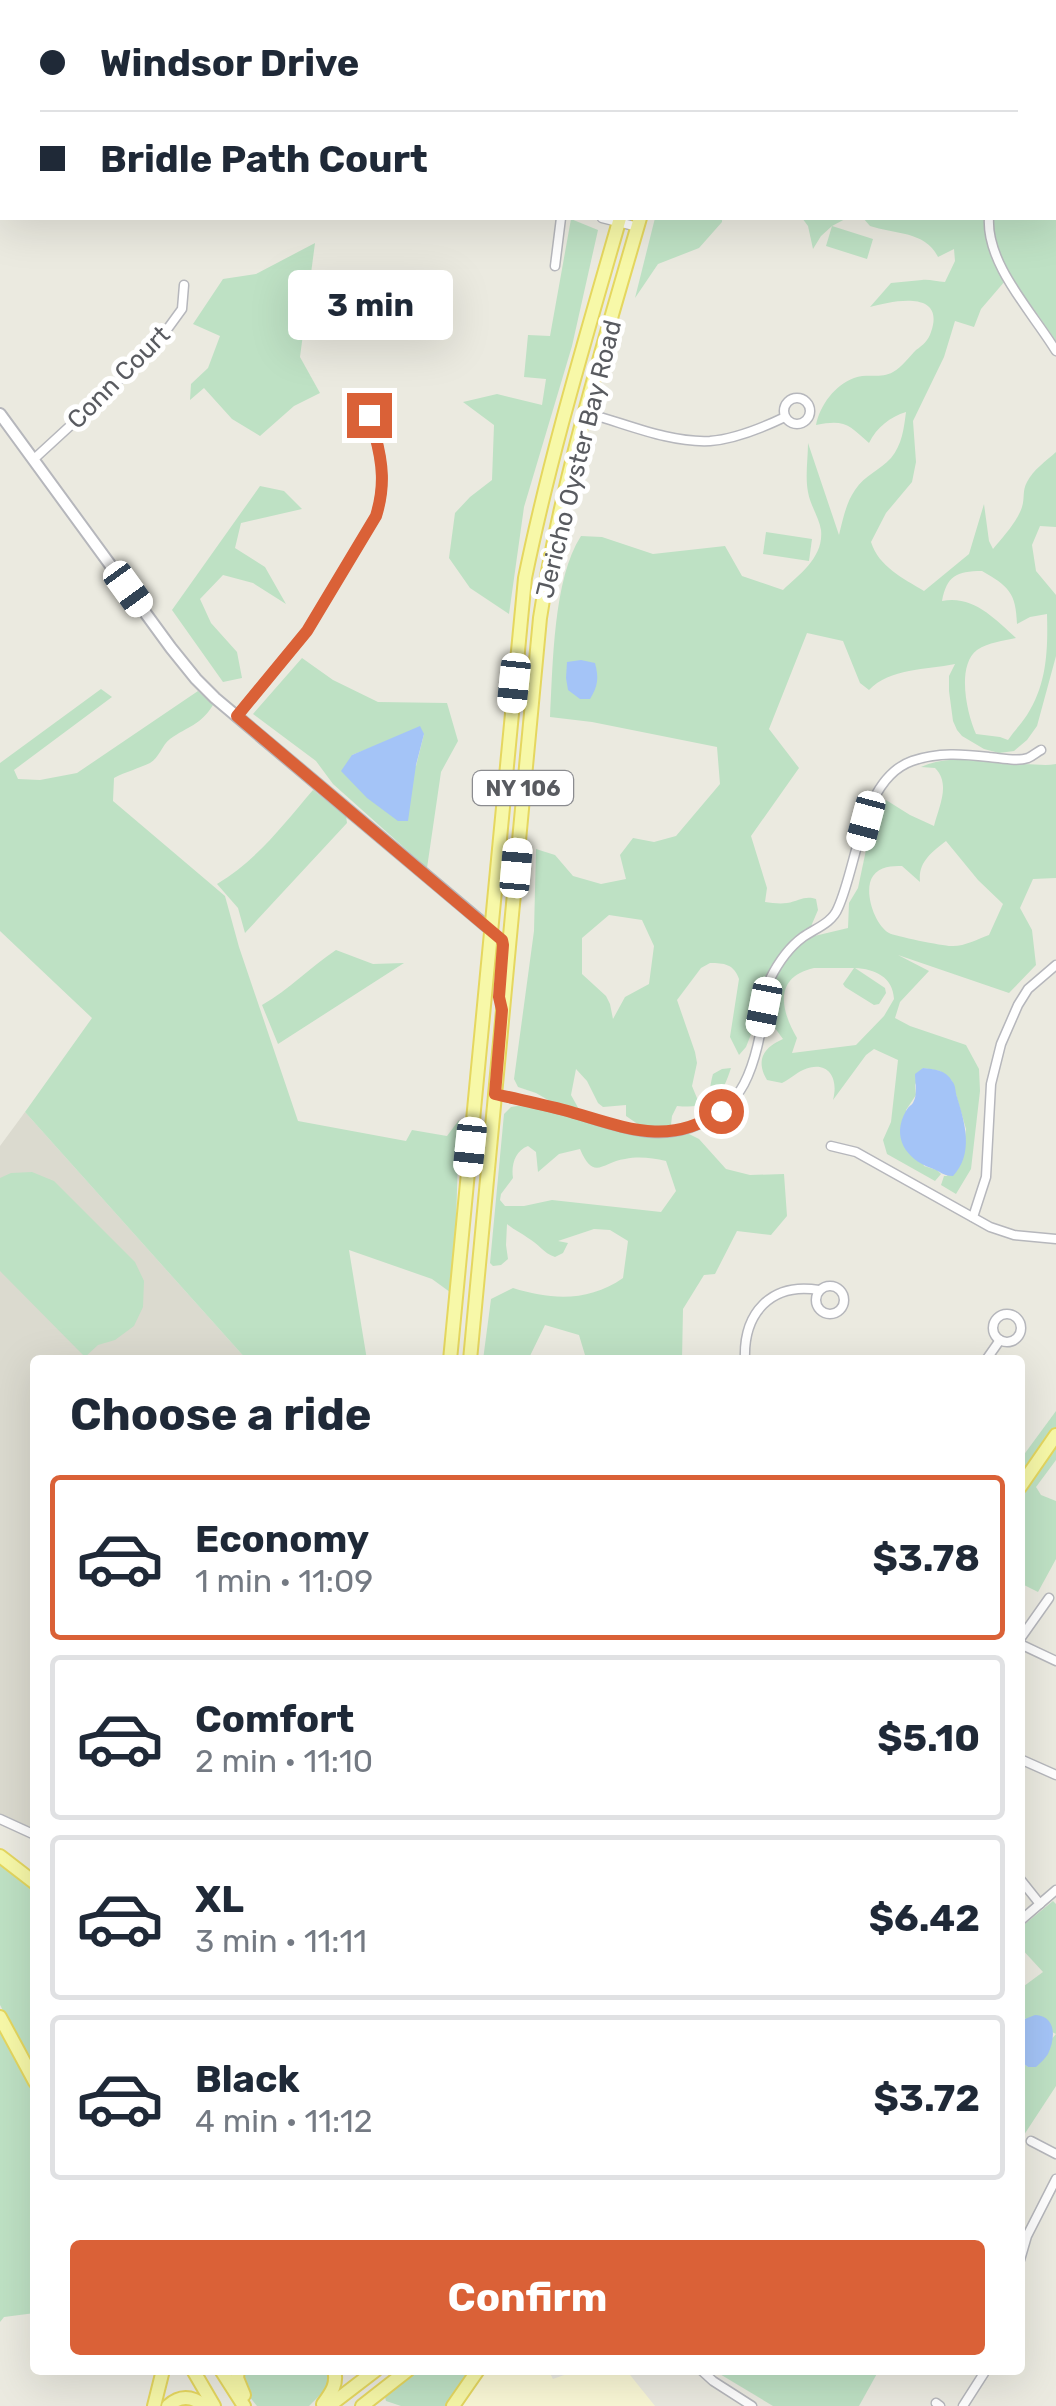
<!DOCTYPE html>
<meta charset="utf-8">
<style>
body{margin:0;font-family:Rubik,sans-serif;background:#f6f6f7;color:#1f2937;height:100vh;display:flex;flex-direction:column;font-size:38px;white-space:nowrap}
*{box-sizing:border-box;margin:0}
p{font-size:32px;color:#747a83}
.icon{flex:none;width:55px;height:55px;fill:none;stroke:currentColor;stroke-width:2;stroke-linecap:round;stroke-linejoin:round}
.map{position:relative;flex:1;overflow:hidden}
.details{position:absolute;left:30px;top:1355px;width:995px;height:1020px;display:flex;flex-direction:column;background:#fff;border-radius:10px;box-shadow:0 10px 40px #0002}
.details>*{flex:none}
.guide{position:absolute;left:0px;top:0px;width:1058px;height:220px;box-shadow:0 10px 40px #0002;display:grid;align-content:center;height:220px;padding:0 40px;background:#fff}
.end{position:absolute;width:45px;height:45px;margin:-22px;border:12px solid #da6137;background:#fff;box-shadow:0 0 0 5px #fff}
.from{border-radius:50%}
.bubble{position:absolute;height:70px;border-radius:10px;background:#fff;box-shadow:0 10px 40px #0002;font-size:32px;font-weight:700;line-height:70px;text-align:center}
.car{position:absolute;width:30px;height:60px;margin:-30px -15px;border-radius:12px;box-shadow:0 0 8px 2px #0007;background:linear-gradient(#fff 24%,#345 0 40%,#fff 0 76%,#345 0 86%,#fff 0)}
.guide b{display:flex;align-items:center;gap:35px;height:95px;font-size:38px}
.guide b+b{border-top:2px solid #e0e1e3}
.guide i{width:25px;height:25px;background:#1f2937}
ul{padding:0;list-style:none}
li{display:flex;align-items:center;gap:30px;height:165px;margin:0 20px 15px;padding:0 20px;border:5px solid #e0e1e3;border-radius:10px}
li div{flex:1}
li b{display:block;font-size:38px}
li em{font-style:normal;font-weight:700}
li.active{border-color:#da6137}
li>.icon{width:90px;height:90px;stroke-width:1.5}
h2{padding:0 40px;font-size:45px;line-height:120px}
.cta{display:flex;gap:20px;margin-top:auto;padding:20px 40px}
.cta a{flex:1;height:115px;border-radius:10px;background:#da6137;color:#fff;font-size:40px;font-weight:700;line-height:115px;text-align:center}
.map>svg:first-child{display:block}
.commercial{fill:#faf8d6}
.education{fill:#dbdacf}
.green{fill:#bee1c4;fill-rule:evenodd}
.water{fill:#a4c4f7}
.lines{fill:none;stroke-linecap:round;stroke-linejoin:round}
.minor-casing{stroke:#b6b7bc;stroke-width:11}
.tertiary-casing{stroke:#b6b7bc;stroke-width:14}
.primary-casing{stroke:#e5d75f;stroke-width:16}
.minor{stroke:#fff;stroke-width:8}
.tertiary{stroke:#fff;stroke-width:10}
.primary{stroke:#f7f8a8;stroke-width:12}
.route{stroke:#da6137;stroke-width:12}
.labels{text-anchor:middle;stroke-width:10;stroke-linejoin:round;paint-order:stroke}
.shield{fill:#fff;stroke:#8b8c90;stroke-width:2.5}
.shield-label{font-size:22px;font-weight:bold;fill:#595b60}
.street-label{font-size:25px;fill:#595b60;stroke:#fff}
</style>
<div class="map">
<svg width="1056" height="2406" viewBox="0 0 1056 2406">
<rect width="100%" height="100%" fill="#ebeae0"/>
<path class="commercial" d="M486,2370H548L553,2379L578,2370H626L655,2406H461Z"/>
<path class="education" d="M25,1112L247,1360H35V1825L32,1834L0,1819V1146Z"/>
<g class="green">
<path d="M1056,43V341L1033,308L1005,281L981,309L974,327L955,321L944,357L913,421L916,462L912,482L886,513L871,542C879,567 903,578 924,591L969,554L984,504L989,541L993,549C1003,537 1017,522 1022,507C1025,498 1022,491 1027,482C1033,470 1046,461 1056,452V527L1040,526L1032,545L1036,571L1056,595V656L1037,726L1027,740L1014,751L999,753L984,749L962,736L957,730L953,721L949,691V676L955,664C926,670 890,668 869,690L860,683L843,641L807,633L769,729L799,768L751,836L767,888L765,902C772,903 780,904 787,903C799,901 805,895 816,899L818,910L806,938L848,928L849,903L858,888L866,850L886,800L910,815L934,826C939,806 951,784 935,768L921,767C952,753 990,763 1024,764C1035,764 1045,766 1056,764V878L1033,879L1020,908L1032,930L1036,965L1009,993L898,955L929,971L900,1002L895,1018L910,1026L966,1045L979,1069L980,1091L971,1169L956,1194L941,1185L944,1176H947L964,1144L966,1129L952,1081L940,1071L923,1068L915,1085L916,1095L906,1110L924,1166L937,1170L941,1174L935,1181L887,1154L883,1140L891,1122L898,1060L874,1049L866,1055L833,1100C839,1078 828,1059 803,1070C796,1073 790,1079 782,1083L767,1080C755,1060 764,1047 783,1039L761,1009L746,1047L739,1055L730,1037L739,979C734,964 724,963 710,963L701,968L677,1000L695,1052L697,1063L692,1086L699,1103C712,1096 709,1087 713,1074L722,1069L731,1068C721,1099 712,1109 677,1106L672,1116L671,1125L699,1139L726,1169L750,1175L784,1174L787,1216L771,1235L737,1231L715,1274L704,1275L683,1309L682,1360H593L585,1355L579,1335L545,1325L528,1360H483L491,1299L513,1288C551,1300 589,1302 623,1278L628,1241L610,1230L594,1229L558,1241L568,1243L563,1253L555,1257C543,1253 539,1244 528,1238C521,1233 514,1230 507,1224L506,1245L508,1259L501,1265L493,1266L490,1263L504,1114L511,1107L517,1106L562,1108L536,1093L518,1087L514,1079L534,931L536,849L555,855L573,876L601,884L626,879L620,855L633,838L654,842L676,836L720,784L717,747L592,722L550,717C553,665 553,579 581,536L602,537L653,554L725,546L742,576L783,590C800,574 824,557 821,530C819,517 810,505 808,492C805,476 808,459 808,443L839,535C843,519 846,503 855,490C865,475 880,470 891,458C902,445 904,428 906,412C890,417 877,427 869,443C849,425 845,419 816,425C820,405 835,385 854,378C867,373 881,379 893,372C902,367 909,357 916,350C923,345 928,341 931,332C946,289 892,301 870,307L891,283C901,282 912,281 922,280C929,279 937,282 945,282L955,261L954,249L938,257C926,231 893,234 870,226L863,218H1055ZM982,571C1008,586 1016,592 1017,624L1030,617L1047,614C1048,650 1047,684 1027,715C1021,724 1014,731 1008,740L1000,737L976,734C967,714 956,666 977,650C989,642 1003,641 1016,638C994,618 973,595 942,601C947,576 956,571 982,571ZM946,841L978,880L1003,904L989,935C978,939 963,947 951,946C943,946 894,936 889,933C874,924 863,890 873,876C880,866 892,866 902,866L920,882C918,862 931,853 946,841ZM609,915L642,920L654,946L649,984L625,997L613,1019L610,1004L606,996L582,974V938ZM814,968H854L843,984L845,987L874,1005L879,1004L886,993L885,988L855,968C875,969 893,977 894,999L884,1016L856,1045L792,1053L797,1038C780,1009 774,977 814,968ZM576,1069L587,1081L598,1103L603,1107L626,1105V1116L642,1127L623,1130L581,1113L571,1095ZM528,1146L536,1152L538,1172L559,1154L580,1149C594,1182 602,1162 625,1159C639,1156 652,1158 666,1161L676,1191L661,1212L552,1200L524,1206H505L500,1200L501,1194L513,1178C511,1165 515,1151 528,1146Z"/>
<path d="M655,218H722V222L699,248L658,264L635,298Z"/>
<path d="M802,218H847L832,226L873,239L867,259L826,246L832,226L821,236L813,249L808,226Z"/>
<path d="M571,219L598,230L572,346L524,507L509,614L470,588L449,558L455,513L470,497L492,480L494,425L463,402L497,394L542,405L546,379L524,377L528,335L550,336Z"/>
<path d="M315,243L300,357L320,393L294,406L260,436L232,419L204,388L190,400L191,384L208,368L220,336L193,324L223,279L256,274Z"/>
<path d="M260,486L284,491L302,509L241,523L235,548L265,567L286,604L253,583L223,575L200,599L211,623L237,652L242,678L223,682L172,610Z"/>
<path d="M766,532L812,539L809,561L763,554Z"/>
<path d="M302,658L333,680L378,702L447,703L458,741L441,772L427,868L333,784L316,761L253,714ZM424,734L416,766L352,755L378,745Z"/>
<path d="M101,689L112,697L14,770L18,779L40,780L77,773L198,691L213,705C200,726 188,726 170,739C162,745 159,758 150,763C140,768 125,772 114,778L113,801L225,896L239,947L298,1121L406,1141L412,1130L447,1136L459,1120L454,1295L432,1279L349,1250L367,1360H247L25,1112L92,1018L0,931V763Z"/>
<path d="M313,790L346,816L347,823L245,933L238,908L217,884C257,860 283,825 313,790Z"/>
<path d="M336,950L373,964L404,963L278,1044L262,1005C289,990 310,967 336,950Z"/>
<path d="M32,1172L54,1181L135,1262L144,1281L143,1307L134,1326L115,1340L98,1345L85,1357L0,1271V1178L11,1173Z"/>
<path d="M1056,1411V1460L1036,1487L1041,1495L1056,1501V1559L1038,1592L1020,1583V1460Z"/>
<path d="M0,1861L35,1891V2070L0,2005Z"/>
<path d="M1053,1901L1056,1904V2034L1024,2018L1020,2021V1989L1043,1972L1020,1947V1928Z"/>
<path d="M0,2026L35,2092V2313L4,2317L0,2322Z"/>
<path d="M1056,2034V2086L1020,2141V2061L1028,2067Z"/>
<path d="M242,2370H331L327,2394L320,2395L309,2406H257L244,2390Z"/>
<path d="M419,2370H472L447,2406H401L386,2401L385,2397Z"/>
<path d="M713,2370H879L859,2406H773Z"/>
</g>
<g class="water">
<path d="M581,660L595,663C599,678 598,686 590,699H580L568,690L566,678L567,662Z"/>
<path d="M420,726L424,734L416,765L408,821H398L367,798L341,771L352,755Z"/>
<path d="M923,1068C934,1069 946,1070 952,1081C956,1085 955,1092 957,1097C965,1123 974,1154 953,1176C943,1176 940,1171 931,1168C906,1159 891,1137 906,1111C911,1103 912,1107 915,1098C917,1091 915,1081 915,1074Z"/>
<path d="M1035,2015C1056,2016 1056,2037 1048,2054C1045,2059 1040,2063 1036,2067H1028L1020,2061V2021Z"/>
</g>
<g class="lines">
<g class="minor-casing">
<g id="minor">
<path d="M119,0L120,2"/>
<path d="M1055,40L1056,37"/>
<path d="M0,76L2,75"/>
<path d="M602,218L638,227"/>
<path d="M989,218C986,264 1033,313 1056,351"/>
<path d="M555,266L561,218"/>
<circle cx="797" cy="411" r="13"/>
<path d="M586,413C625,423 668,443 710,441C735,439 762,428 785,417"/>
<circle cx="373" cy="424" r="10"/>
<path d="M34,459L108,391L166,331L182,309L184,285"/>
<path d="M237,716L307,631L376,516C385,487 383,464 375,435"/>
<path d="M495,1094C520,1100 545,1105 570,1112C594,1119 620,1129 645,1132C684,1137 725,1119 744,1084C760,1053 763,1013 770,979C778,963 788,948 803,937C816,928 832,923 838,908C858,864 861,779 912,761C938,752 963,754 989,757C1001,758 1017,762 1028,758C1033,756 1037,752 1041,750"/>
<path d="M831,1146L856,1152L990,1227L1014,1235L1056,1239"/>
<path d="M973,1217L986,1177L991,1084L1001,1044L1018,1005L1028,989L1056,965"/>
<circle cx="830" cy="1300" r="14"/>
<circle cx="1007" cy="1328" r="14"/>
<path d="M745,1360C743,1313 771,1282 819,1290"/>
<path d="M986,1360L1000,1340"/>
<path d="M1020,1639L1049,1598"/>
<path d="M1020,1644L1056,1661"/>
<path d="M1020,1759L1056,1775"/>
<path d="M0,1819L35,1835"/>
<path d="M1020,1879L1040,1904"/>
<path d="M1020,1921L1056,1890"/>
<path d="M1031,2141L1056,2154"/>
<path d="M1020,2260L1027,2236L1056,2179"/>
<path d="M701,2370L713,2381L752,2406"/>
<path d="M936,2403L940,2406"/>
<path d="M963,2406L986,2370"/>
</g>
</g>
<g class="tertiary-casing">
<path id="tertiary" d="M0,414L171,648L196,679L215,698L491,930"/>
</g>
<g class="primary-casing">
<g id="primary">
<path d="M681,2V0"/>
<path d="M701,2L702,0"/>
<path d="M450,1360L525,578C550,456 586,337 620,218"/>
<path d="M470,1360L540,618C561,482 602,350 640,218"/>
<path d="M1020,1487L1056,1435"/>
<path d="M0,1856L35,1883"/>
<path d="M0,2017L35,2082"/>
<path d="M193,2370L214,2406"/>
<path d="M221,2370L244,2406"/>
<path d="M238,2370L237,2378L244,2395"/>
<path d="M323,2404C331,2393 338,2384 334,2370"/>
<path d="M154,2406L163,2370"/>
<path d="M168,2406C180,2395 192,2396 205,2406"/>
<path d="M329,2406L376,2370"/>
<path d="M362,2406L408,2370"/>
<path d="M453,2406L478,2370"/>
</g>
</g>
<use href="#minor" class="minor"/>
<use href="#tertiary" class="tertiary"/>
<use href="#primary" class="primary"/>
</g>
<g class="lines">
<path class="route" d="M369,415L364,420L363,426L366,432L375,435C383,464 385,487 376,516L307,631L237,716L502,940L503,945L499,997L502,1010L495,1094C520,1100 546,1105 571,1112C626,1128 670,1147 721,1111"/>
</g>
<g class="labels">
<rect class="shield" x="473" y="771" width="100" height="34" rx="8"/>
<g class="shield-label">
<text x="523" y="796">NY 106</text>
</g>
<g class="street-label">
<text transform="translate(118 377) rotate(-45)" y="9">Conn Court</text>
<text transform="translate(578 459) rotate(-76)" y="9">Jericho Oyster Bay Road</text>
</g>
</g>
</svg>
<i class="end from" style="left:721px;top:1111px"></i>
<i class="end" style="left:369px;top:415px"></i>
<div class="bubble" style="left:288px;top:270px;width:165px">3 min</div>
<i class="car" style="left:128px;top:589px;rotate:144deg"></i>
<i class="car" style="left:514px;top:683px;rotate:186deg"></i>
<i class="car" style="left:866px;top:821px;rotate:195deg"></i>
<i class="car" style="left:516px;top:868px;rotate:5deg"></i>
<i class="car" style="left:764px;top:1007px;rotate:191deg"></i>
<i class="car" style="left:470px;top:1147px;rotate:186deg"></i>
<div class="guide">
<b><i class="from"></i>Windsor Drive</b>
<b><i></i>Bridle Path Court</b>
</div>
<section class="details">
<h2>Choose a ride</h2>
<ul>
<li class="active"><svg class="icon" aria-label="car" viewBox="0 0 24 24"><path d="M5 17H2v-5l4-1 3-4h7l3 4 3 1v5h-3M9 17h6M6 11h13"/><circle cx="7" cy="17" r="2"/><circle cx="17" cy="17" r="2"/></svg><div><b>Economy</b><p>1 min · 11:09</p></div><em>$3.78</em></li>
<li><svg class="icon" aria-label="car" viewBox="0 0 24 24"><path d="M5 17H2v-5l4-1 3-4h7l3 4 3 1v5h-3M9 17h6M6 11h13"/><circle cx="7" cy="17" r="2"/><circle cx="17" cy="17" r="2"/></svg><div><b>Comfort</b><p>2 min · 11:10</p></div><em>$5.10</em></li>
<li><svg class="icon" aria-label="car" viewBox="0 0 24 24"><path d="M5 17H2v-5l4-1 3-4h7l3 4 3 1v5h-3M9 17h6M6 11h13"/><circle cx="7" cy="17" r="2"/><circle cx="17" cy="17" r="2"/></svg><div><b>XL</b><p>3 min · 11:11</p></div><em>$6.42</em></li>
<li><svg class="icon" aria-label="car" viewBox="0 0 24 24"><path d="M5 17H2v-5l4-1 3-4h7l3 4 3 1v5h-3M9 17h6M6 11h13"/><circle cx="7" cy="17" r="2"/><circle cx="17" cy="17" r="2"/></svg><div><b>Black</b><p>4 min · 11:12</p></div><em>$3.72</em></li>
</ul>
<div class="cta"><a>Confirm</a></div>
</section>
</div>
